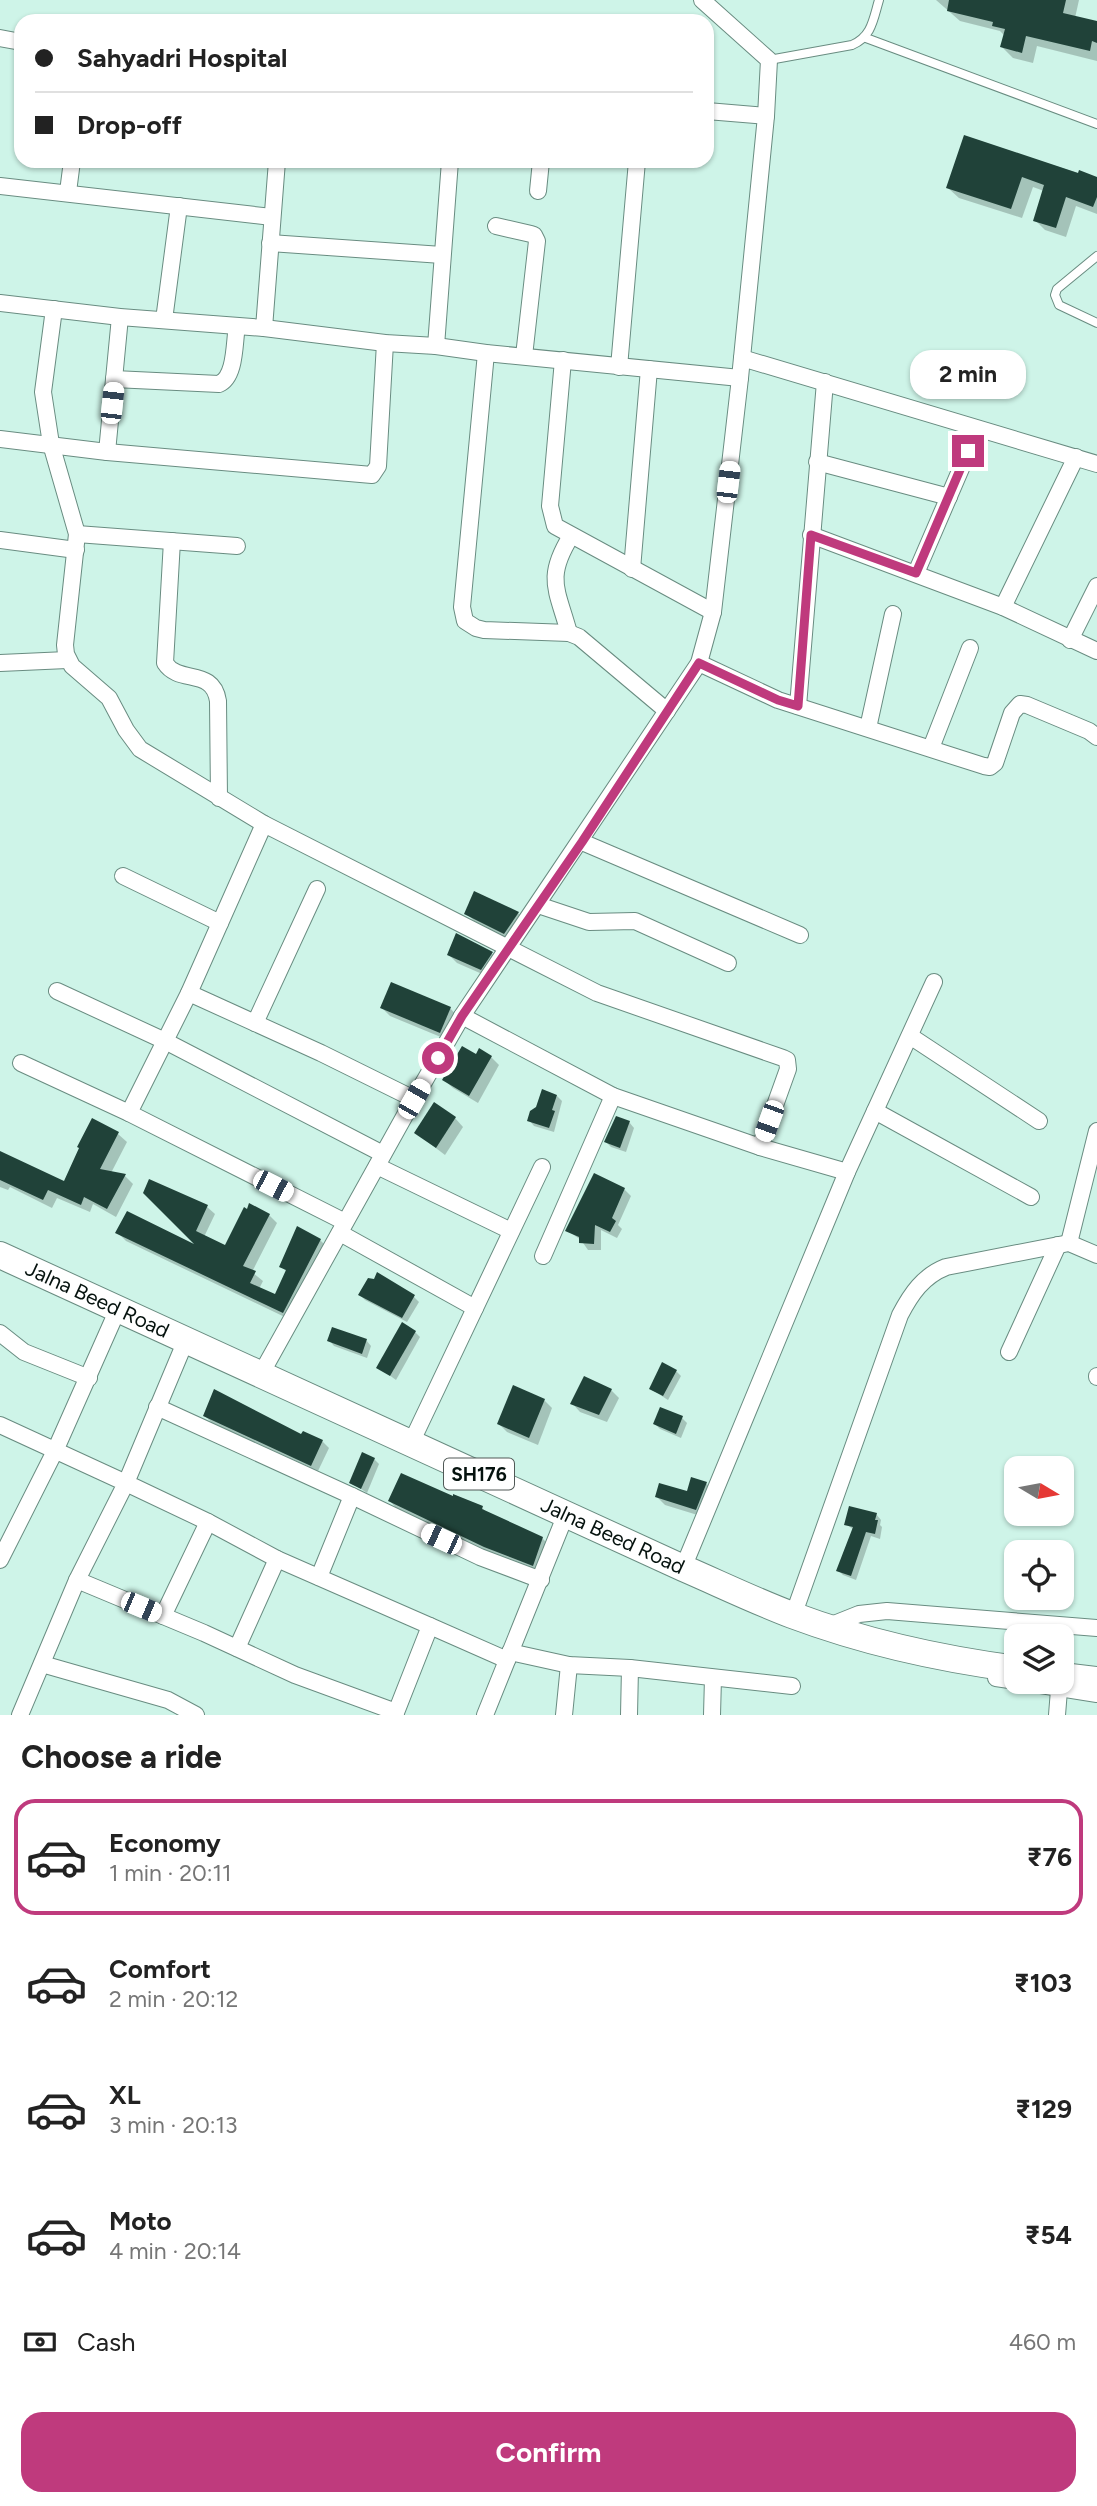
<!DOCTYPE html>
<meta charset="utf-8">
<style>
body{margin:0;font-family:Figtree,sans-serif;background:#f6f6f6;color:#222;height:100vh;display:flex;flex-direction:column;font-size:26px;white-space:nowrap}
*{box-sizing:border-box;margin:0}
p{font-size:23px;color:#767676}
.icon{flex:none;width:38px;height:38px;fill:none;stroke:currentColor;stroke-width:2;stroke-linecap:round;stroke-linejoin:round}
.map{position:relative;height:1715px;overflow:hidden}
.panel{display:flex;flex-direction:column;background:#fff;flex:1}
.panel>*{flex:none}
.top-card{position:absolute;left:14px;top:14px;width:700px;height:154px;border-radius:21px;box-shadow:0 2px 5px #0004;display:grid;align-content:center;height:154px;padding:0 21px;background:#fff}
.needle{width:46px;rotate:100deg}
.tools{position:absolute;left:1004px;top:1456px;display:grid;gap:14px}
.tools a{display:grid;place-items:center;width:70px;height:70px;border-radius:14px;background:#fff;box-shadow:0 2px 5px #0004;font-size:35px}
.end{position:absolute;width:32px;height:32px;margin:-16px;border:9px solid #bf3a7d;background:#fff;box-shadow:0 0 0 4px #fff}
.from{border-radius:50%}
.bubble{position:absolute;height:49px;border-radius:21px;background:#fff;box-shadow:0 2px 5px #0004;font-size:23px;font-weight:700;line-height:49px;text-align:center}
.car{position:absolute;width:21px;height:42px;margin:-21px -10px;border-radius:9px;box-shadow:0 0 5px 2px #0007;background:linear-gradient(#fff 24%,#345 0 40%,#fff 0 76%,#345 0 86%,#fff 0)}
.top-card b{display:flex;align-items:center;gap:24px;height:66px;font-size:26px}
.top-card b+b{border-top:2px solid #e0e0e0}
.top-card i{width:18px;height:18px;background:#222}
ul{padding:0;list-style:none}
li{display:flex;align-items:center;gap:21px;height:116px;margin:0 14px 10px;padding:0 7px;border:4px solid transparent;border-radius:21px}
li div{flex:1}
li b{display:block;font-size:26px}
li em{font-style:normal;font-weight:700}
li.current{border-color:#bf3a7d}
li>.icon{width:63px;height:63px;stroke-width:1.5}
h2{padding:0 21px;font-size:32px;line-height:84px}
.pay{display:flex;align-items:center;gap:18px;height:77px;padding:0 21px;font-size:26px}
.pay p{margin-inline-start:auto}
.cta{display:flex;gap:14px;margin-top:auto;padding:14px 21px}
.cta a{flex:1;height:80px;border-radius:21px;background:#bf3a7d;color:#fff;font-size:28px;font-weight:700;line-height:80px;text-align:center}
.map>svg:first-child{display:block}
.shadow{fill:#0003}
.building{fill:#204239}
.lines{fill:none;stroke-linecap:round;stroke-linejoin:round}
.lane-casing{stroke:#698c81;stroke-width:10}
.street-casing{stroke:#698c81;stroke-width:18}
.primary-casing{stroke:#698c81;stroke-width:28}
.lane{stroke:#fff;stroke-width:8}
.street{stroke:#fff;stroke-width:16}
.primary{stroke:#fff;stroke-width:26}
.route{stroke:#bf3a7d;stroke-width:9}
.labels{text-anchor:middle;stroke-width:7;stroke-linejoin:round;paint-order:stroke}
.shield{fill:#fff;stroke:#505956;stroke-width:2}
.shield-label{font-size:19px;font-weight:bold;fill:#05120e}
.street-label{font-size:21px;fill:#05120e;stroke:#fff}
</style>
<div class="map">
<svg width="1097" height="1715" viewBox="0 0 1097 1715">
<rect width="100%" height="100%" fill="#cef4e8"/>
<g class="shadow">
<path d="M936,0H1079L1075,18L1097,23V61L1037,46L1033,63L1013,58L1002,47L1005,36L1000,31L960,21Z"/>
<path d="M965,137L1097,179V214L1076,206L1066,237L1045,230L1035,220L1044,191L1033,187L1022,218L959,198L948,188Z"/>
<path d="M475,893L518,913L526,921L513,941L474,921L466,913Z"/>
<path d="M491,953L500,961L489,977L457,963L449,955Z"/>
<path d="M382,1008H450L458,1017L448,1040L390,1016Z"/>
<path d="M476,1056L491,1057L499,1065L478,1103L453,1088L444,1080Z"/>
<path d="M557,1096L562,1101L554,1132L534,1126L529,1120Z"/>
<path d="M455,1118L463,1127L445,1155L416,1133Z"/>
<path d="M629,1122L634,1128L626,1152L611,1147L606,1142Z"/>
<path d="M118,1134L127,1142L111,1173L125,1176L133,1184L116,1217L93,1204L90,1212L57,1198L52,1208L10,1187L8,1190L0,1187V1153L65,1184Z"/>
<path d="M624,1189L631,1196L618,1225L622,1229L617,1238L601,1230V1250H588L581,1240L568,1231Z"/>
<path d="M145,1193L206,1206L215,1214L204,1237L226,1247L269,1215L277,1223L252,1272L263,1281L259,1289L276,1297L287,1272L281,1266L298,1228L320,1240L328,1248L291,1320L126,1241L118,1233L201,1249Z"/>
<path d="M360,1295L414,1297L419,1302L407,1322L365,1300Z"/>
<path d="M415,1332L420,1337L396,1380L378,1367Z"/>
<path d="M329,1340H366L371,1346L367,1358L334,1346Z"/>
<path d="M676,1371L681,1376L668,1400L651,1389Z"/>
<path d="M611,1390L619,1398L607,1422L580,1412L572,1403Z"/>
<path d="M544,1400L552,1408L538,1445L507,1432L499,1424Z"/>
<path d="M205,1416L322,1441L329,1448L318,1471L212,1423Z"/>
<path d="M682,1418L687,1423L681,1438L660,1429L655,1424Z"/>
<path d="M374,1459L379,1464L367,1493L351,1482Z"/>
<path d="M706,1483L714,1492L704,1517L665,1505L657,1497L689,1493Z"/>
<path d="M454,1498L482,1508L489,1514L542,1538L549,1545L540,1571L493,1554L396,1508L390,1501Z"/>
<path d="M876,1514L881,1520L880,1525L882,1527L880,1539L871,1536L856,1580L843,1575L838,1570L854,1530L846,1524Z"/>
</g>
<g class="building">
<path d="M949,0H1066L1063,13L1097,21V43L1092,41L1090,51L1026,36L1022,53L1000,47L1005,29L992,26L993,22L947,11Z"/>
<path d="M964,135L1078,173L1079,170L1097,177V197L1093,207L1066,197L1056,228L1033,221L1044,185L1022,177L1011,209L946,188Z"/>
<path d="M474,891L519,912L504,934L464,914Z"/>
<path d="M456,933L493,952L481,970L447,955Z"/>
<path d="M391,982L451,1007L440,1033L380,1008Z"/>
<path d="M462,1046L476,1054L479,1048L492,1056L469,1096L442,1080Z"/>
<path d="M542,1089L557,1095L552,1110L555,1111L549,1128L527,1121L530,1111L536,1107Z"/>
<path d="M434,1102L456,1117L436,1148L414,1133Z"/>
<path d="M616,1116L630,1121L620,1148L604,1142Z"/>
<path d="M92,1118L119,1132L100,1169L126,1174L107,1209L84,1197L81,1205L48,1190L43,1200L0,1180V1151L64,1181L79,1148L77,1147Z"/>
<path d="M594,1173L625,1188L612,1218L616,1221L610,1232L595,1225L594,1244L579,1243V1237L565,1231Z"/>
<path d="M149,1179L208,1205L196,1231L225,1245L244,1207L247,1209L249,1203L270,1214L243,1266L256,1271L250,1283L275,1294L286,1270L279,1267L297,1226L321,1239L283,1313L115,1233L127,1211L194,1244L143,1193Z"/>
<path d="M377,1272L415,1295L402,1318L358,1295L368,1278L374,1279Z"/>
<path d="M402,1322L416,1331L390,1376L376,1368Z"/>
<path d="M332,1327L367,1339L362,1354L327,1341Z"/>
<path d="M662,1362L677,1370L663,1396L649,1389Z"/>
<path d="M584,1376L612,1389L599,1415L570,1404Z"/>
<path d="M513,1385L545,1399L529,1438L497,1424Z"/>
<path d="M214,1389L301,1434L303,1431L323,1440L311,1466L203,1416Z"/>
<path d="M660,1407L683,1416L676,1434L653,1424Z"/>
<path d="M362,1452L375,1458L361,1489L349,1483Z"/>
<path d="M401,1473L453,1496V1494L483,1506L482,1509L543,1537L533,1566L484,1547L388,1501Z"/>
<path d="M691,1477L707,1482L696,1510L655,1497L659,1483L687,1491Z"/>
<path d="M849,1506L877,1513L875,1520H878L875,1534L866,1532L851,1576L836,1571L853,1527L844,1525Z"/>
</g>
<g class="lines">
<g class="lane-casing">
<g id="lane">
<path d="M866,38L1097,124"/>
<path d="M769,60L852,45C872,36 873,20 879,0"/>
<path d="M1097,256L1057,289L1055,295L1059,305L1097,323"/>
</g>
</g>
<g class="street-casing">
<g id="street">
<path d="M0,38L21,42"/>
<path d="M707,111L766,116"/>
<path d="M0,186L272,217"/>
<path d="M538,191L541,161"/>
<path d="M68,192L72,161"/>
<path d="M496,226L531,234L534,235L537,241L524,356"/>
<path d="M270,243L442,255"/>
<path d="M0,303L120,317L264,328L385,343L436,346L486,353L740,378"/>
<path d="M54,309L43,392L51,444L77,534L65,645L66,654L72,666L109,698L126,730L140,749L264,824"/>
<path d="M164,320L179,206"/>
<path d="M264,328L277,161"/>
<path d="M436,346L450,161"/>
<path d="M486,353L462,607L465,621L476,628L484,630L569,633L579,637L667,711"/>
<path d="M742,358L1097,464"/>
<path d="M563,360L550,506L555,526L713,612"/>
<path d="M619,367L637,161"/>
<path d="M114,379L219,384C236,377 234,342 237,326"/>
<path d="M0,439L107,452L372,475L378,466L385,343"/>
<path d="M107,452L120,317"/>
<path d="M817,462L949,497"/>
<path d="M77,534L237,546"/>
<path d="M811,535L1003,607L1097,651"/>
<path d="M0,540L76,550"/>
<path d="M172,541L165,663C179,685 213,667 218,701L219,798"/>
<path d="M632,569L649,369"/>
<path d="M916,573L978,429"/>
<path d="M1003,607L1076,457"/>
<path d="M569,633C557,589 545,578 571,536"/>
<path d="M1070,640L1097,586"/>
<path d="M0,663L67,660"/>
<path d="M699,663L778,700L984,766L990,767L995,763L1012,713L1020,704L1027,705L1089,731L1097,737"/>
<path d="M798,706L825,382"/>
<path d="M868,728L893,614"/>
<path d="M931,748L970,648"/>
<path d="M582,842L800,935"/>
<path d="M123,876L220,923"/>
<path d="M538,905L589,922L635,921L728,963"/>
<path d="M57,991L165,1041L383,1154"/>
<path d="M189,993L321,1053L414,1099"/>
<path d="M462,1016L613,1096L760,1147L847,1172"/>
<path d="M255,1023L317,889"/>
<path d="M910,1036L1039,1121"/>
<path d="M21,1063L129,1113"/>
<path d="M875,1111L1031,1197"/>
<path d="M377,1166L511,1231"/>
<path d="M345,1222L129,1113L189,993L264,824L597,993L783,1058L787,1060L788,1069L760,1147"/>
<path d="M340,1233L475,1308"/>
<path d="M1069,1243L1097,1131"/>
<path d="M543,1256L613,1096"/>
<path d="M0,1333L24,1352L89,1378"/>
<path d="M186,1340L126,1483L208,1522L277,1559L430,1626L395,1715"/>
<path d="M1009,1352L1058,1245"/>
<path d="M261,1374L414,1099L462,1016L699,663L713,612L740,378L766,116L769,60L702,0"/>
<path d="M1097,1377V1376"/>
<path d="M157,1407L352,1496L480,1557L541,1580"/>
<path d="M0,1425L126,1483L77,1580L204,1633L295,1675L396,1712"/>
<path d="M411,1443L542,1167"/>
<path d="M0,1560L55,1451L118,1309"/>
<path d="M683,1568L847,1172L934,982"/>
<path d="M319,1577L352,1496"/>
<path d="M163,1616L208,1522"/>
<path d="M793,1616L900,1315C911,1294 923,1276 946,1267L1069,1243L1097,1255"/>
<path d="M430,1626L507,1660"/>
<path d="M829,1626L859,1614L887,1611L1097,1628"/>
<path d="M237,1648L277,1559"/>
<path d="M510,1652L569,1665L630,1668L792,1686"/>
<path d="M42,1664L168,1700L196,1715"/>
<path d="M996,1678L1097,1694"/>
<path d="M20,1715L77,1580"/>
<path d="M485,1715L566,1514"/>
<path d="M564,1715L569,1665"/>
<path d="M629,1715L630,1668"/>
<path d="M712,1715L713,1678"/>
<path d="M1057,1715L1059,1690"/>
</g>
</g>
<g class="primary-casing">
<g id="primary">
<path id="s1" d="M0,1255L683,1568C720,1584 755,1601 792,1615C864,1642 941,1659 1017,1669"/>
<path d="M1062,1676L1097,1680"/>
</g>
</g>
<use href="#lane" class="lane"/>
<use href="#street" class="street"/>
<use href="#primary" class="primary"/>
</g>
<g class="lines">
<path class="route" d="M438,1058L462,1016L582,842L699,663L778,700L798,706L811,535L916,573L968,451"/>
</g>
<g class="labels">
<rect class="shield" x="444" y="1458.5" width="70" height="31" rx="5"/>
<g class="shield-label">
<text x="479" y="1481">SH176</text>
</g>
<g class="street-label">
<text dy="7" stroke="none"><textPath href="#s1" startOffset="107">Jalna Beed Road</textPath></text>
<text dy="7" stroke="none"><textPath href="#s1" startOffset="674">Jalna Beed Road</textPath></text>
</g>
</g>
</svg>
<div class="tools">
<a><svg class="needle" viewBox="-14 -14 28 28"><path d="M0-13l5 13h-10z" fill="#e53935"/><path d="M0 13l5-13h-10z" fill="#767676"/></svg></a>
<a><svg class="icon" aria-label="locate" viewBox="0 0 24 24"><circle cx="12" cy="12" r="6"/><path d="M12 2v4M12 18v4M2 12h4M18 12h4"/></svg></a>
<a><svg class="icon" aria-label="layers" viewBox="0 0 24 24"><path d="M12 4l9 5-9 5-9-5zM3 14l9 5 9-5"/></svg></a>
</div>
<i class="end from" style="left:438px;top:1058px"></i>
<i class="end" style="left:968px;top:451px"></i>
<div class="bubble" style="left:910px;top:350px;width:116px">2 min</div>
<i class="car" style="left:112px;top:403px;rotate:6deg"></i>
<i class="car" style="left:728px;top:482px;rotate:7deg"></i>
<i class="car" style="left:414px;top:1099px;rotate:30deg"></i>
<i class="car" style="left:769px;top:1121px;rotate:200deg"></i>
<i class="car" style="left:273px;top:1186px;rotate:117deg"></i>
<i class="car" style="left:441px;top:1539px;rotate:295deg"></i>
<i class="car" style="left:141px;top:1607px;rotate:113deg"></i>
<div class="top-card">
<b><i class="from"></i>Sahyadri Hospital</b>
<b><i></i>Drop-off</b>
</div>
</div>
<section class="panel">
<h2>Choose a ride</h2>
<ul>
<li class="current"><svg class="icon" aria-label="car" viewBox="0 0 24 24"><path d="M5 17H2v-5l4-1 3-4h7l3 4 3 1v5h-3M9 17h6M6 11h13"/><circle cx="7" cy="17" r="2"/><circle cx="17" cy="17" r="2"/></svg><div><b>Economy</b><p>1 min · 20:11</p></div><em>₹76</em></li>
<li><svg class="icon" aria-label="car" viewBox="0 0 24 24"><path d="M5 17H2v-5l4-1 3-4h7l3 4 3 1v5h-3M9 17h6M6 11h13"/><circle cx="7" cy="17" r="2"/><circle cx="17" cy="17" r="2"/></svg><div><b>Comfort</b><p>2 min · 20:12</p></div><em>₹103</em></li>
<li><svg class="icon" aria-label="car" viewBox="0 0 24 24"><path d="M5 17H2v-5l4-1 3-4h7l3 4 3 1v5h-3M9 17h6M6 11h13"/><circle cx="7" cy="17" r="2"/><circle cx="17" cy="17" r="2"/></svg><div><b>XL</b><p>3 min · 20:13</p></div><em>₹129</em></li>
<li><svg class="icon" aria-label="car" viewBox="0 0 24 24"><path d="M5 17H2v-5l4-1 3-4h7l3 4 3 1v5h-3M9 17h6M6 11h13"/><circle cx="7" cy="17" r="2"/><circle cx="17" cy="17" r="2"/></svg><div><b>Moto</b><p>4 min · 20:14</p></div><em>₹54</em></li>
</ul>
<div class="pay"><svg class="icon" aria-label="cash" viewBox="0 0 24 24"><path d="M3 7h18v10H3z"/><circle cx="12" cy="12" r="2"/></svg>Cash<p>460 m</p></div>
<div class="cta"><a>Confirm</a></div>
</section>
